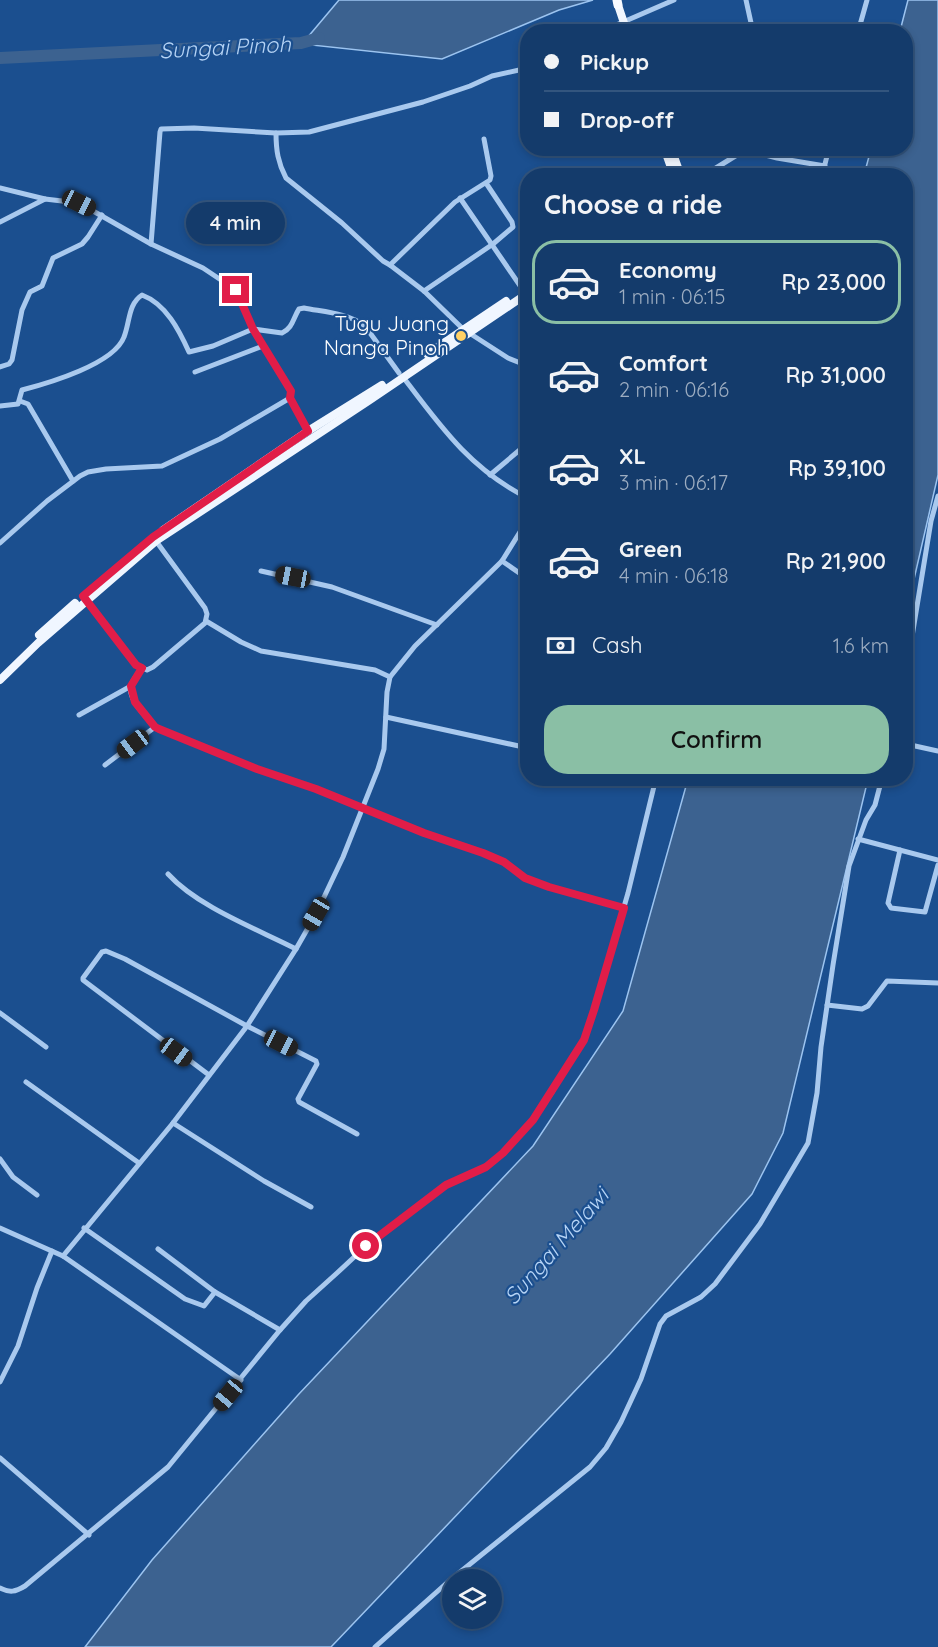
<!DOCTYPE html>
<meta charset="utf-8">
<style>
body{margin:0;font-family:Quicksand,sans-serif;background:#1d4271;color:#f1f3f6;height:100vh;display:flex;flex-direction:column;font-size:22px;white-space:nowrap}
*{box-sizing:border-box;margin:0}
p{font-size:20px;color:#9dadc1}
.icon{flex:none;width:33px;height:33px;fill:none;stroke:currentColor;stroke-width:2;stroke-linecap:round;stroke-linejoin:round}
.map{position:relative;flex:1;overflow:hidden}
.sheet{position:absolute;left:520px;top:168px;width:393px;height:618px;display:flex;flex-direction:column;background:#143b6b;border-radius:24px;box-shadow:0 3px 9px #0003,0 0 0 2px #33557e}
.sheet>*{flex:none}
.top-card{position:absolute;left:520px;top:24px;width:393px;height:132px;border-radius:24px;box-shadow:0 3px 9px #0003,0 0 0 2px #33557e;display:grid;align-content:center;height:132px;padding:0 24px;background:#143b6b}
.tools{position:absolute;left:442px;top:1569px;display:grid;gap:12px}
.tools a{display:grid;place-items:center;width:60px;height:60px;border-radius:50%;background:#143b6b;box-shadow:0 3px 9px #0003,0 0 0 2px #33557e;font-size:30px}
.end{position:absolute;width:27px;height:27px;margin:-14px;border:8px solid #e11d48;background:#fff;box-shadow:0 0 0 3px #fff}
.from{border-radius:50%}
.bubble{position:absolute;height:42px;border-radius:21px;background:#143b6b;box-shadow:0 3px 9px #0003,0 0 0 2px #33557e;font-size:20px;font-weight:600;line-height:42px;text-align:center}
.car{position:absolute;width:18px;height:36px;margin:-18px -9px;border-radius:8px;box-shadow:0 0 4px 2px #0007;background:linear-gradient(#222 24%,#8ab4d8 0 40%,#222 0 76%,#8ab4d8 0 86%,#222 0)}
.top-card b{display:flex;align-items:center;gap:21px;height:57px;font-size:22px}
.top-card b+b{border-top:2px solid #33557e}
.top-card i{width:15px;height:15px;background:#f1f3f6}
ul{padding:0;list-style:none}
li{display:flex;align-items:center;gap:18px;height:84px;margin:0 12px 9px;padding:0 12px;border:3px solid transparent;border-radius:24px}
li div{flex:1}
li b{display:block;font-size:22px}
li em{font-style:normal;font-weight:600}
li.selected{border-color:#8abfa5}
li>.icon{width:54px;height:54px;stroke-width:1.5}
h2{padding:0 24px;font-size:27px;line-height:72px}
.pay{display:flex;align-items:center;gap:15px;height:66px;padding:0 24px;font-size:22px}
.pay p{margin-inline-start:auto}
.cta{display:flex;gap:12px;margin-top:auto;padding:12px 24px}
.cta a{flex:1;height:69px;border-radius:24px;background:#8abfa5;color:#111;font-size:24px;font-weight:600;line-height:69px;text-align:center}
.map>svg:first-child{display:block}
.water{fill:#3c6290;stroke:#9cc4f0;stroke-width:1.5}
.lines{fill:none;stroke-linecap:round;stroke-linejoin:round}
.river{stroke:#3c6290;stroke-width:12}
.minor{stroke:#a9c9ee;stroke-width:5}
.primary{stroke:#f0f6ff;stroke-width:8}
.trunk{stroke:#f8faff;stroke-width:9}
.route{stroke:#e11d48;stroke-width:8}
.poi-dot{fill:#ffd166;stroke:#1b4f8f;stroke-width:2}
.labels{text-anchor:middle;stroke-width:4.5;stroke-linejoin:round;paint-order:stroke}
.poi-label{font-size:21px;fill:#fff;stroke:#1b4f8f;text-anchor:end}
.water-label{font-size:22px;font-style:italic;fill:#b5d3f5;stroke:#1b4f8f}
</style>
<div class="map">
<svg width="938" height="1647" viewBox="0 0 938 1647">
<rect width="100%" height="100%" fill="#1b4f8f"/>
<g class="water">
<path d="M339,0H593L559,10L442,59L302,44Z"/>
<path d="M908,0H938V475L906,614V176L864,175L871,149L906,148V32L900,31Z"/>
<path d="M688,779H868L783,1133L752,1194L610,1354L331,1647H85L152,1560L298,1395L533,1146L623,1011Z"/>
</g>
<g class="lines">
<path class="river" d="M0,58L301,43L319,38"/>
<g class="minor">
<path d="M746,0L753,32"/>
<path d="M600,32L674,0"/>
<path d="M730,32L756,25L769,32"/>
<path d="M858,32L867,0"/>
<path d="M276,133C276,150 278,163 286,178L342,223L383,261L390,265L455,202L490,180L491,176L484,139"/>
<path d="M703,176L745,150L777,158L825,166"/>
<path d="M822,176L829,148"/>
<path d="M0,188L45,199"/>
<path d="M460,198L523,290"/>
<path d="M0,222L45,199L79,203L151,244L203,268L236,290L253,329L291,391L290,398L220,439L162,466L106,469L88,472L80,476L47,501L0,543"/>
<path d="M151,244L160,132L161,129L194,128L276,133L309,132L423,102L470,86L492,76L528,68"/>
<path d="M390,265L424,291L463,329L508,358L528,366"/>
<path d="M424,291L493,244L513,227L512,222L486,183"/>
<path d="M0,367L9,364L12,360L22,310L30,292L42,286L53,258L82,244L88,237L102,215"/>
<path d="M195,372L263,346"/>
<path d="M403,377C440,426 471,470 528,498"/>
<path d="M290,398L308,431"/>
<path d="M20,401L28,404L73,481"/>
<path d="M0,406L18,404L22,390C49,383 114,364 124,337C130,322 128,304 142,295C166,304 179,330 189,352L213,346L253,329L282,333C293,328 293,318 299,309L304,308C324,312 348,313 365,326L399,373"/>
<path d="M490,475L528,443"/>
<path d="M502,561L528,579"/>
<path d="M261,571L332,587L437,625"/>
<path d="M83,596L136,665L147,670L153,667L205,623L207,614L205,608L156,541"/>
<path d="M206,621L241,642L261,651L375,670L390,677"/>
<path d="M142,668C138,674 133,679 131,685C127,700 147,717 155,727L159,729L257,769L316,789L424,833L483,853L504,862L525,878L549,887L624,908"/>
<path d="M906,673L931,521L938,496"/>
<path d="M79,715L131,686"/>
<path d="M386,717L528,748"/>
<path d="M906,744L938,751"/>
<path d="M105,765L155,727"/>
<path d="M858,839L938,860"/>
<path d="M900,850L888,903L891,908L925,912L938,865"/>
<path d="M168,874C198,907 257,929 296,949"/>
<path d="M827,1005L862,1009L868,1006L887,981L938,983"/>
<path d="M0,1013L46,1047"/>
<path d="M209,1075L83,980V978L102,952L106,951L125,959L247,1026L316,1061L317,1064L298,1099L299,1102L357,1134"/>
<path d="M26,1082L139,1163"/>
<path d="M173,1123L264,1181L311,1207"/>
<path d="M0,1159L13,1177L37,1195"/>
<path d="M0,1228L63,1256L241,1380"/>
<path d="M84,1228L185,1299L204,1306L215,1292"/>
<path d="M158,1249L215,1292L280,1330"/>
<path d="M63,1256L173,1123L247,1026L296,949L316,914L343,857L378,769L384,749L387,692L390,677L415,646L502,561L528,519"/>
<path d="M0,1382L18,1346L37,1288L52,1251"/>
<path d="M0,1458L89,1535"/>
<path d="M0,1588C10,1593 15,1592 25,1586L168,1467L280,1330L306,1301L337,1273L366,1246L446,1185L486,1167L503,1153L533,1120L552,1092L584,1040L590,1024L628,893L656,778"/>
<path d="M375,1647L449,1581L590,1467L606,1448L621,1422L641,1379L660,1324L666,1316L701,1297L715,1284L760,1224L808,1143L817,1093L821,1047L833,965L849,866L866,820L875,805L882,778"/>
</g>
<g class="primary">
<path d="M618,5L627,32"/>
<path d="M664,148L674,176"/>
<path d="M671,148L681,176"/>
<path d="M427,354L506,301"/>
<path d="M163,530L308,431L382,385"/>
<path d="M39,635L75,603"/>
<path d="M0,680L38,643L156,541L370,400L528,293"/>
</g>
<path class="trunk" d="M617,0L618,5"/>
</g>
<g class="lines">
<path class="route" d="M236,290L253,329L291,391L290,398L308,431L153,537L83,596L136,665L142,668L131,686L135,702L155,727L159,729L257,769L316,789L424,833L483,853L504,862L525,878L549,887L624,908L594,1010L584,1040L533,1120L503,1153L486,1167L446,1185L366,1246"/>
</g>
<circle class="poi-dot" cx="461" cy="336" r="6"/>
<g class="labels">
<g class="poi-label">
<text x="449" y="331">Tugu Juang<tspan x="449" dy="24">Nanga Pinoh</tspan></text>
</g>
<g class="water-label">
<text transform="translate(225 47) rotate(-3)" y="8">Sungai Pinoh</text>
<text transform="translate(556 1246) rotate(-49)" y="8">Sungai Melawi</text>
</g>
</g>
</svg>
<div class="tools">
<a><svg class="icon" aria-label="layers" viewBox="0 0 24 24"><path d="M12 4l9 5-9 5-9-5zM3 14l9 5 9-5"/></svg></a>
</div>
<i class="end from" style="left:366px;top:1246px"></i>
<i class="end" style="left:236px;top:290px"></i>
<div class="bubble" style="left:186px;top:202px;width:99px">4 min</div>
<i class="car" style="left:79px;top:203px;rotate:116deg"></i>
<i class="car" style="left:293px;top:577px;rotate:281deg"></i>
<i class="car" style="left:133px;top:744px;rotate:233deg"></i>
<i class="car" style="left:316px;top:914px;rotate:210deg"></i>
<i class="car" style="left:281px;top:1043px;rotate:117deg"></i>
<i class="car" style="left:176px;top:1052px;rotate:126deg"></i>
<i class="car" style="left:228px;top:1395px;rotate:220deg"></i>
<div class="top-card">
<b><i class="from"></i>Pickup</b>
<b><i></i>Drop-off</b>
</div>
<section class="sheet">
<h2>Choose a ride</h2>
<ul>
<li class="selected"><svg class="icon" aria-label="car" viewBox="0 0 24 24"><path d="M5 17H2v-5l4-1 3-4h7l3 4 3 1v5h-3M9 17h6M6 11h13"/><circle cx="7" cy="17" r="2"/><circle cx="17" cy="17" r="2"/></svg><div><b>Economy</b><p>1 min · 06:15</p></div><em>Rp 23,000</em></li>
<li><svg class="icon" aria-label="car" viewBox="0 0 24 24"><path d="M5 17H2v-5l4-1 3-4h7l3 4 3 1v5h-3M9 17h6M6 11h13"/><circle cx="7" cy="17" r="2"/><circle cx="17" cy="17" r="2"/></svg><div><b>Comfort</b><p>2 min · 06:16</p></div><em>Rp 31,000</em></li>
<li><svg class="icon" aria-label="car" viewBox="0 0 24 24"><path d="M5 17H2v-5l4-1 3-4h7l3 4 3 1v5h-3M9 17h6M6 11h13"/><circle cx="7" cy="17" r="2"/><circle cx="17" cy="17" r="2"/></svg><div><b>XL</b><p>3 min · 06:17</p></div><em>Rp 39,100</em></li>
<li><svg class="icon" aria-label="car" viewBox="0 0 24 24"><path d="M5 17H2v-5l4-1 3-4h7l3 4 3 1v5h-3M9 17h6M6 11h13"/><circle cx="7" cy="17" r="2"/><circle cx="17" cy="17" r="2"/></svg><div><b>Green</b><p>4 min · 06:18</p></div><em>Rp 21,900</em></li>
</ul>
<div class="pay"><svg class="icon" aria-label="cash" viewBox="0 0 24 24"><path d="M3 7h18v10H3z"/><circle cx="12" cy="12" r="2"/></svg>Cash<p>1.6 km</p></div>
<div class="cta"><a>Confirm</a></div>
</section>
</div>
